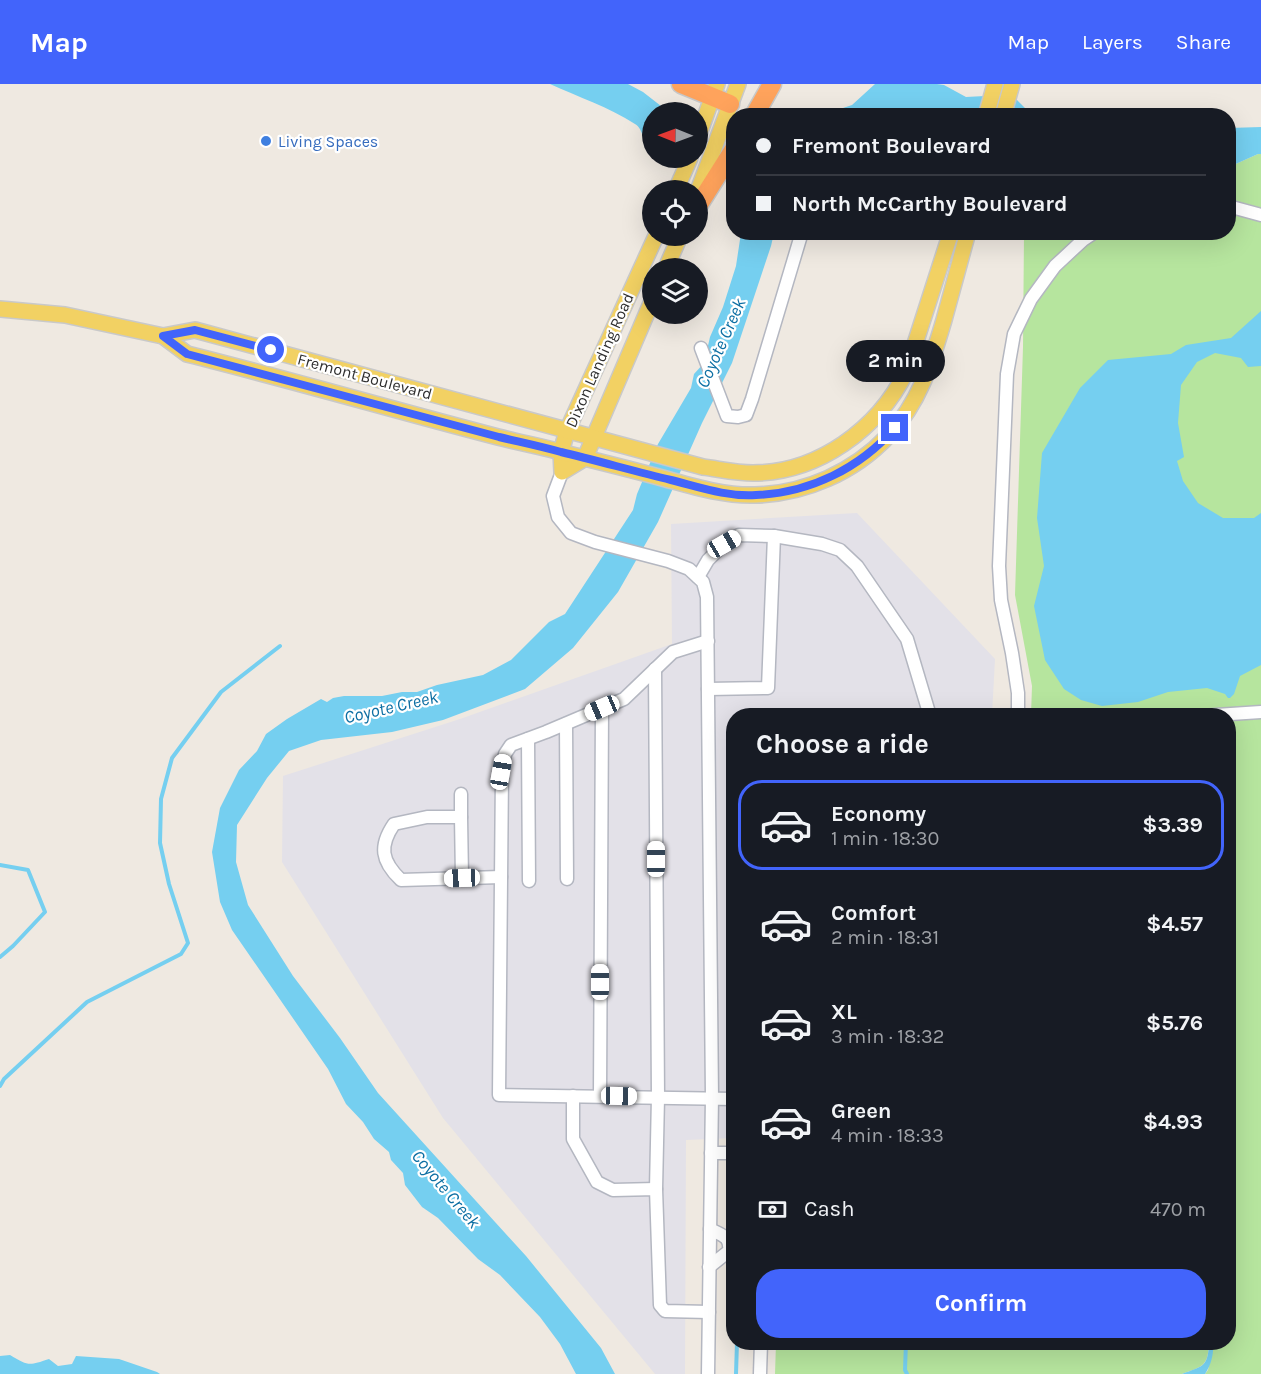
<!DOCTYPE html>
<meta charset="utf-8">
<style>
body{margin:0;font-family:Karla,sans-serif;background:#242831;color:#f1f3f6;height:100vh;display:flex;flex-direction:column;font-size:22px;white-space:nowrap}
*{box-sizing:border-box;margin:0}
p{font-size:20px;color:#9ea1a6}
.icon{flex:none;width:33px;height:33px;fill:none;stroke:currentColor;stroke-width:2;stroke-linecap:round;stroke-linejoin:round}
.map{position:relative;flex:1;overflow:hidden}
.sheet{position:absolute;left:726px;top:624px;width:510px;height:642px;display:flex;flex-direction:column;background:#171b24;border-radius:24px;box-shadow:0 6px 24px #0002}
.sheet>*{flex:none}
.guide{position:absolute;left:726px;top:24px;width:510px;height:132px;border-radius:24px;box-shadow:0 6px 24px #0002;display:grid;align-content:center;height:132px;padding:0 30px;background:#171b24}
.needle{width:39px;rotate:271deg}
.controls{position:absolute;left:642px;top:18px;display:grid;gap:12px}
.controls a{display:grid;place-items:center;width:66px;height:66px;border-radius:50%;background:#171b24;box-shadow:0 6px 24px #0002;font-size:30px}
.end{position:absolute;width:27px;height:27px;margin:-14px;border:8px solid #4264fb;background:#fff;box-shadow:0 0 0 3px #fff}
.from{border-radius:50%}
.bubble{position:absolute;height:42px;border-radius:21px;background:#171b24;box-shadow:0 6px 24px #0002;font-size:20px;font-weight:700;line-height:42px;text-align:center}
.car{position:absolute;width:18px;height:36px;margin:-18px -9px;border-radius:8px;box-shadow:0 0 4px 2px #0007;background:linear-gradient(#fff 24%,#345 0 40%,#fff 0 76%,#345 0 86%,#fff 0)}
.guide b{display:flex;align-items:center;gap:21px;height:57px;font-size:22px}
.guide b+b{border-top:2px solid #363941}
.guide i{width:15px;height:15px;background:#f1f3f6}
ul{padding:0;list-style:none}
li{display:flex;align-items:center;gap:18px;height:90px;margin:0 12px 9px;padding:0 18px;border:3px solid transparent;border-radius:24px}
li div{flex:1}
li b{display:block;font-size:22px}
li em{font-style:normal;font-weight:700}
li.selected{border-color:#4264fb}
li>.icon{width:54px;height:54px;stroke-width:1.5}
h2{padding:0 30px;font-size:27px;line-height:72px}
.pay{display:flex;align-items:center;gap:15px;height:66px;padding:0 30px;font-size:22px}
.pay p{margin-inline-start:auto}
.button{display:flex;gap:12px;margin-top:auto;padding:12px 30px}
.button a{flex:1;height:69px;border-radius:24px;background:#4264fb;color:#fff;font-size:24px;font-weight:700;line-height:69px;text-align:center}
header{display:flex;align-items:center;gap:36px;box-sizing:border-box;height:84px;padding:0 30px;background:#4264fb;color:#fff}
header strong{font-size:28px}
nav{display:flex;gap:33px;margin-inline-start:auto;font-size:21px}
.map>svg:first-child{display:block}
.industrial{fill:#e3e1e8}
.green{fill:#b6e59e}
.water{fill:#75cff0}
.lines{fill:none;stroke-linecap:round;stroke-linejoin:round}
.stream{stroke:#75cff0;stroke-width:4}
.minor-casing{stroke:#b4b7c1;stroke-width:15}
.major-casing{stroke:#c9c9c9;stroke-width:18}
.highway-casing{stroke:#c9c9c9;stroke-width:21}
.minor{stroke:#fff;stroke-width:12}
.major{stroke:#f2d163;stroke-width:15}
.highway{stroke:#ffa35c;stroke-width:18}
.route{stroke:#4264fb;stroke-width:8}
.shop-dot{fill:#3f7fe0;stroke:#fff;stroke-width:2}
.labels{text-anchor:middle;stroke-width:4.5;stroke-linejoin:round;paint-order:stroke}
.shop-label{font-size:16px;fill:#366cbe;stroke:#fff;text-anchor:start}
.street-label{font-size:16px;fill:#2e2e2e;stroke:#fff}
.water-label{font-size:18px;font-style:italic;fill:#0d6fa3;stroke:#fff}
</style>
<header>
<strong>Map</strong>
<nav><a>Map</a><a>Layers</a><a>Share</a></nav>
</header>
<div class="map">
<svg width="1261" height="1290" viewBox="0 0 1261 1290">
<rect width="100%" height="100%" fill="#efe9e1"/>
<path class="industrial" d="M857,429L995,575L992,631L734,632L733,1054L686,1056L685,1290H655L443,1034L282,778L283,692L460,635L672,560L671,440Z"/>
<g class="green">
<path d="M1258,70H1261V1290H1205L1208,1286L1213,1259L1228,1258V632L1031,631L1032,602L1015,511L1023,263L1024,149L1228,148L1229,83Z"/>
<path d="M1209,1258C1208,1283 1203,1282 1182,1290H775L776,1259Z"/>
</g>
<g class="water">
<path d="M550,0H628L643,8L661,22L664,28H652V65C642,60 644,45 635,40C609,23 578,13 550,0Z"/>
<path d="M875,0H937L944,1L966,13L1004,11L1017,16L1026,25L1050,31L819,32L852,21Z"/>
<path d="M1261,43V70H1258L1229,83V44Z"/>
<path d="M741,149H774L771,162L732,279L702,339L658,438L618,508L573,564L525,605L443,636L392,648L321,656L289,667L267,694L237,741L236,778L248,821L293,892L340,954L378,1009L526,1172L601,1264L615,1290H576L560,1260L540,1233L500,1191L478,1175L438,1134L422,1123L405,1101L403,1089L391,1076L389,1068L374,1055L363,1038L346,1020L328,985L232,846L220,818L212,768L220,724L239,686L257,667L266,650L287,635L321,615L327,618L333,614L344,612H382L402,608H417L437,601L483,591L511,576L549,538L565,530L633,426L637,410L658,360L691,304L694,290L704,279L710,253L723,223L736,182Z"/>
<path d="M1261,227V282L1248,283L1241,274L1215,269L1197,278L1181,301L1178,339L1184,373L1177,377L1183,397L1198,419L1223,434H1254L1261,429V581L1240,592L1234,610L1230,614H1228L1225,610L1207,604L1168,608L1138,618L1102,622L1081,616L1064,605L1045,576L1034,522L1044,482L1037,434L1042,369L1080,304L1108,276L1171,270L1186,261L1231,254Z"/>
<path d="M1209,1259H1213C1214,1270 1211,1281 1205,1290H1182C1202,1282 1208,1284 1209,1259Z"/>
<path d="M10,1271C29,1282 28,1282 49,1275L58,1282L72,1280L76,1272L119,1275L157,1288L160,1290H0V1272Z"/>
</g>
<g class="lines">
<g class="stream">
<path d="M0,781L28,786L45,828L13,862L0,873"/>
<path d="M0,1002L4,995L87,918L181,870L188,859L169,800L160,759L161,715L172,674L221,608L280,562"/>
<path d="M906,1258L905,1286L907,1290"/>
<path d="M736,1290L737,1258"/>
</g>
<g class="minor-casing">
<g id="minor">
<path d="M1228,122L1261,131"/>
<path d="M701,264L727,332L738,333L746,331L752,315L802,148"/>
<path d="M562,388L553,412L558,433L571,449L595,458L668,477L689,485L703,498L707,513L712,1013L708,1290"/>
<path d="M698,493L708,476L724,460L739,451L774,452L822,460L840,466L857,482L907,555L930,632"/>
<path d="M708,557L673,568L624,615L546,648L511,661L505,670L502,688L499,1011L734,1015"/>
<path d="M655,585L658,1013L656,1105"/>
<path d="M708,605L768,604L774,452"/>
<path d="M1018,632V609L1012,569L1001,516L999,482L1007,290L1014,250L1031,215L1055,182L1083,156L1095,148"/>
<path d="M1201,632L1261,628"/>
<path d="M566,640L567,795"/>
<path d="M528,655L529,797"/>
<path d="M461,710V733"/>
<path d="M462,794L461,733H427L394,740C379,762 381,777 401,796L501,793"/>
<path d="M573,1012V1055L597,1098L613,1106L656,1105L660,1221L665,1227L709,1228"/>
<path d="M600,1012L602,624"/>
<path d="M711,1069H734"/>
<path d="M709,1183L729,1167C731,1152 721,1151 710,1145"/>
<path d="M760,1290L761,1258"/>
</g>
</g>
<g class="major-casing">
<g id="major">
<path d="M986,32L995,0"/>
<path d="M1003,32L1012,0"/>
<path d="M698,53L717,0"/>
<path d="M676,106L690,74"/>
<path d="M698,107L738,0"/>
<path d="M666,184L680,152"/>
<path d="M652,217L585,374L562,388L561,368L567,347L656,152"/>
<path d="M0,225L65,231L163,252L187,270C291,296 394,326 498,353C521,359 545,363 568,370C601,378 633,386 666,395C695,403 725,412 755,411C805,410 854,388 888,352C920,318 931,280 944,236C952,207 960,178 968,148"/>
<path d="M163,252L195,246L703,383C719,385 736,389 753,389C818,389 878,345 906,288L951,148"/>
</g>
</g>
<g class="highway-casing">
<g id="highway">
<path d="M681,0L730,20"/>
<path d="M754,32L772,0"/>
<path d="M698,122L734,65"/>
</g>
</g>
<use href="#minor" class="minor"/>
<use href="#major" class="major"/>
<use href="#highway" class="highway"/>
</g>
<g class="lines">
<path class="route" d="M271,266L195,246L163,252L187,270C291,297 395,326 499,353C520,358 540,362 561,368C598,377 634,387 671,396C699,403 727,413 756,411C810,409 860,384 895,344"/>
</g>
<circle class="shop-dot" cx="266" cy="57" r="6"/>
<g class="labels">
<g class="shop-label">
<text x="278" y="63">Living Spaces</text>
</g>
<g class="street-label">
<text transform="translate(599 276) rotate(-66)" y="6">Dixon Landing Road</text>
<text transform="translate(365 292) rotate(15)" y="6">Fremont Boulevard</text>
</g>
<g class="water-label">
<text transform="translate(721 259) rotate(-66)" y="6">Coyote Creek</text>
<text transform="translate(391 623) rotate(-13)" y="6">Coyote Creek</text>
<text transform="translate(446 1105) rotate(50)" y="6">Coyote Creek</text>
</g>
</g>
</svg>
<div class="controls">
<a><svg class="needle" viewBox="-14 -14 28 28"><path d="M0-13l5 13h-10z" fill="#e53935"/><path d="M0 13l5-13h-10z" fill="#9ea1a6"/></svg></a>
<a><svg class="icon" aria-label="locate" viewBox="0 0 24 24"><circle cx="12" cy="12" r="6"/><path d="M12 2v4M12 18v4M2 12h4M18 12h4"/></svg></a>
<a><svg class="icon" aria-label="layers" viewBox="0 0 24 24"><path d="M12 4l9 5-9 5-9-5zM3 14l9 5 9-5"/></svg></a>
</div>
<i class="end from" style="left:271px;top:266px"></i>
<i class="end" style="left:895px;top:344px"></i>
<div class="bubble" style="left:846px;top:256px;width:99px">2 min</div>
<i class="car" style="left:724px;top:460px;rotate:60deg"></i>
<i class="car" style="left:602px;top:624px;rotate:247deg"></i>
<i class="car" style="left:501px;top:688px;rotate:10deg"></i>
<i class="car" style="left:656px;top:775px;rotate:0deg"></i>
<i class="car" style="left:462px;top:794px;rotate:268deg"></i>
<i class="car" style="left:600px;top:898px;rotate:0deg"></i>
<i class="car" style="left:619px;top:1012px;rotate:91deg"></i>
<div class="guide">
<b><i class="from"></i>Fremont Boulevard</b>
<b><i></i>North McCarthy Boulevard</b>
</div>
<section class="sheet">
<h2>Choose a ride</h2>
<ul>
<li class="selected"><svg class="icon" aria-label="car" viewBox="0 0 24 24"><path d="M5 17H2v-5l4-1 3-4h7l3 4 3 1v5h-3M9 17h6M6 11h13"/><circle cx="7" cy="17" r="2"/><circle cx="17" cy="17" r="2"/></svg><div><b>Economy</b><p>1 min · 18:30</p></div><em>$3.39</em></li>
<li><svg class="icon" aria-label="car" viewBox="0 0 24 24"><path d="M5 17H2v-5l4-1 3-4h7l3 4 3 1v5h-3M9 17h6M6 11h13"/><circle cx="7" cy="17" r="2"/><circle cx="17" cy="17" r="2"/></svg><div><b>Comfort</b><p>2 min · 18:31</p></div><em>$4.57</em></li>
<li><svg class="icon" aria-label="car" viewBox="0 0 24 24"><path d="M5 17H2v-5l4-1 3-4h7l3 4 3 1v5h-3M9 17h6M6 11h13"/><circle cx="7" cy="17" r="2"/><circle cx="17" cy="17" r="2"/></svg><div><b>XL</b><p>3 min · 18:32</p></div><em>$5.76</em></li>
<li><svg class="icon" aria-label="car" viewBox="0 0 24 24"><path d="M5 17H2v-5l4-1 3-4h7l3 4 3 1v5h-3M9 17h6M6 11h13"/><circle cx="7" cy="17" r="2"/><circle cx="17" cy="17" r="2"/></svg><div><b>Green</b><p>4 min · 18:33</p></div><em>$4.93</em></li>
</ul>
<div class="pay"><svg class="icon" aria-label="cash" viewBox="0 0 24 24"><path d="M3 7h18v10H3z"/><circle cx="12" cy="12" r="2"/></svg>Cash<p>470 m</p></div>
<div class="button"><a>Confirm</a></div>
</section>
</div>
